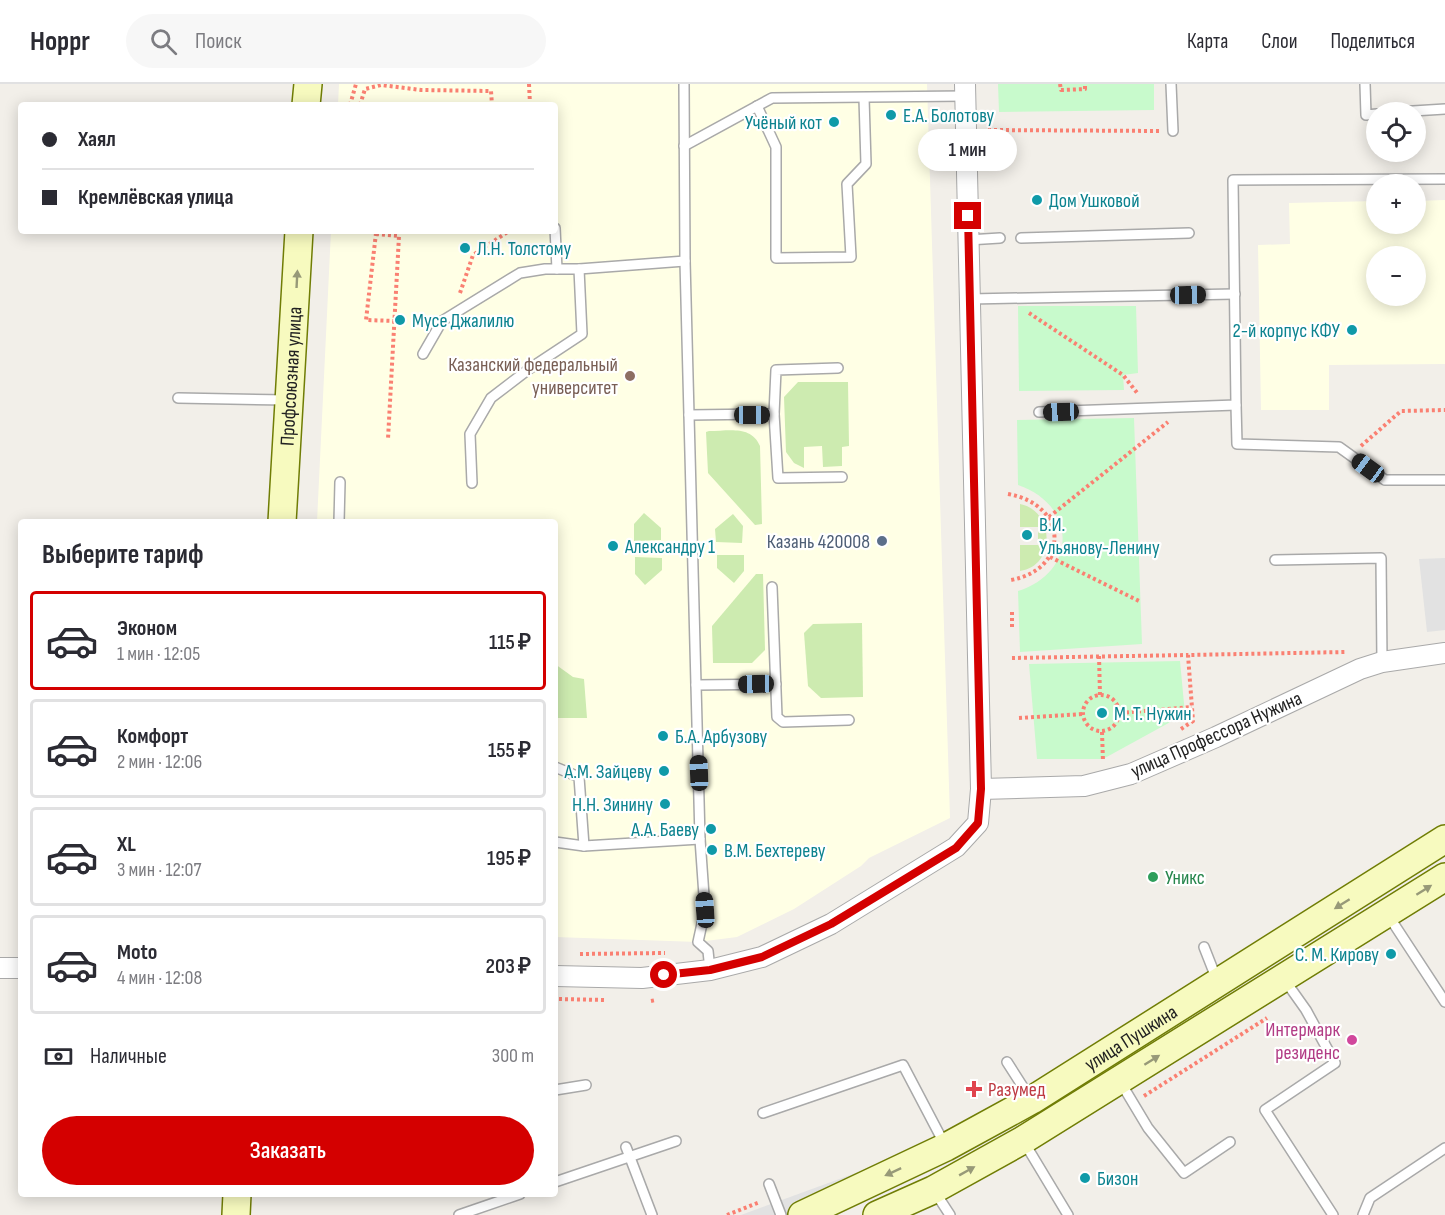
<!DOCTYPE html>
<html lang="ru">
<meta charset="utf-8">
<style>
body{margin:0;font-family:"Sofia Sans Condensed",sans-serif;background:#f7f7f7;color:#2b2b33;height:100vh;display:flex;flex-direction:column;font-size:22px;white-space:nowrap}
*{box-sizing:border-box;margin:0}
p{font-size:20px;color:#7c7c81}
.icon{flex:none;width:33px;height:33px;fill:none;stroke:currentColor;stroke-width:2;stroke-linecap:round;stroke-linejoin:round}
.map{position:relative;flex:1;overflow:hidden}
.sheet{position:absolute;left:18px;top:435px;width:540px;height:678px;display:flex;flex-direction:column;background:#fff;border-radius:6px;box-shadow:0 3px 15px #0003}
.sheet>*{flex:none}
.hud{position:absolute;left:18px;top:18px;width:540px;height:132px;border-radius:6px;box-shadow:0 3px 15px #0003;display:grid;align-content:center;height:132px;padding:0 24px;background:#fff}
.fabs{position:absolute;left:1366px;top:18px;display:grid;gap:12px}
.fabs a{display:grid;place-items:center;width:60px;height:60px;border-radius:50%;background:#fff;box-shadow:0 3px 15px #0003;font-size:30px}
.end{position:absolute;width:27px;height:27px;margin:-14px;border:8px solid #d40000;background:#fff;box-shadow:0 0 0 3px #fff}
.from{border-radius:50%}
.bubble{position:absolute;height:42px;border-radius:21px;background:#fff;box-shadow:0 3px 15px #0003;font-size:20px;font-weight:600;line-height:42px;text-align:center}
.car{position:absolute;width:18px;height:36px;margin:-18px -9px;border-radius:8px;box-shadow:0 0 4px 2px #0007;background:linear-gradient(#222 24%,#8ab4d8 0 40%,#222 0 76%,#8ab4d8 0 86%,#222 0)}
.hud b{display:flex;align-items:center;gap:21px;height:57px;font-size:22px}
.hud b+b{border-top:2px solid #e1e1e2}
.hud i{width:15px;height:15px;background:#2b2b33}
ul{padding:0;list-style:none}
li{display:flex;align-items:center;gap:18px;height:99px;margin:0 12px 9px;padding:0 12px;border:3px solid #e1e1e2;border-radius:6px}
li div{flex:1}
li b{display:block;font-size:22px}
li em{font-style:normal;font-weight:600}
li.selected{border-color:#d40000}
li>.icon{width:54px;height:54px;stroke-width:1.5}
h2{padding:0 24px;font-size:27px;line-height:72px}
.pay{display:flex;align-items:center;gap:15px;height:66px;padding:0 24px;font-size:22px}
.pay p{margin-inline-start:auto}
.button{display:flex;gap:12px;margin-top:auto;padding:12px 24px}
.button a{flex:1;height:69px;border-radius:36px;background:#d40000;color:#fff;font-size:24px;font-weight:600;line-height:69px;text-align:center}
header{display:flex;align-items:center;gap:36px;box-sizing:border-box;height:84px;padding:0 30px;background:#fff;border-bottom:2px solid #e1e1e2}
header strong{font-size:28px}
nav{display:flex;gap:33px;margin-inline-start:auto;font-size:21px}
.search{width:420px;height:54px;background:#f7f7f7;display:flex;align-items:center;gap:15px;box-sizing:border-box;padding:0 21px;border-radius:33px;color:#7c7c81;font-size:22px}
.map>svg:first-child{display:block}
.education{fill:#ffffe5;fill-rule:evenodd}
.grass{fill:#cdebb0}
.park{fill:#c8facc}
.parking{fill:#e2e2e2}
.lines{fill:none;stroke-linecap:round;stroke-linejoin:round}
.lane-casing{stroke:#a9a9a9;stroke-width:12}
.street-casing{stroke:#a9a9a9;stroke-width:22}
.secondary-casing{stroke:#707d05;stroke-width:30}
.path{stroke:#fa8072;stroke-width:4;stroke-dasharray:3 3;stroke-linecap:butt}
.lane{stroke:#fff;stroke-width:9}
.street{stroke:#fff;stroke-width:20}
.secondary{stroke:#f7fabf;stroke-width:27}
.oneway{fill:#979978}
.route{stroke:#d40000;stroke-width:8}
.culture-dot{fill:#0f9aa8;stroke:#fff;stroke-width:2}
.education-dot{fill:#8d6e63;stroke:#fff;stroke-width:2}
.service-dot{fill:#5c6f8a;stroke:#fff;stroke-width:2}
.leisure-dot{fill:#2e9e5b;stroke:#fff;stroke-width:2}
.hotel-dot{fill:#d1479c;stroke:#fff;stroke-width:2}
.health-dot{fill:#e0444e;stroke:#fff;stroke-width:2}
.labels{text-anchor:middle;stroke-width:4.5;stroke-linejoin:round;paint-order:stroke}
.culture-label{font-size:20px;fill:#0d838f;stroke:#fff;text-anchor:start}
.education-label{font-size:20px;fill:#785e54;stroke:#fff;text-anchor:end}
.street-label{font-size:20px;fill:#222;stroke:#fff}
.service-label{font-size:20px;fill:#4e5e75;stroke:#fff;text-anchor:end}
.leisure-label{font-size:20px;fill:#27864d;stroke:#fff;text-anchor:start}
.hotel-label{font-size:20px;fill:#b23c85;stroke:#fff;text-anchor:end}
.health-label{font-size:20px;fill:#be3a42;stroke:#fff;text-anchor:start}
</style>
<header>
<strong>Hoppr</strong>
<div class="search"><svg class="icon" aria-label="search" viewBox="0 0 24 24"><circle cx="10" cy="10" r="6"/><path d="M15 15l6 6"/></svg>Поиск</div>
<nav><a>Карта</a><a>Слои</a><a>Поделиться</a></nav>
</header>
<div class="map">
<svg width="1445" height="1131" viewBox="0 0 1445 1131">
<rect width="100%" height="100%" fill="#f2efe9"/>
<g class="education">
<path d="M339,0H927L950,734L869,774L861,782L794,825L737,853L698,858L555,853V438H317L331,147H555V21H338Z"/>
<path d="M1445,116V280L1329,281V326H1261L1258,161L1290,160L1289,119L1377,117V140H1416V117ZM1377,172H1416V212H1377Z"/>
</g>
<g class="grass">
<path d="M798,298H848L849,362L842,363V382L823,383L822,362L804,363V384L794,379L786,368L784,313Z"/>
<path d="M709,347C729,347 751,341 760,362L762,440L755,441L708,389L706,348Z"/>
<path d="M1020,420C1054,426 1057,482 1020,487V461H1038V443H1020Z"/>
<path d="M644,429L661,444V456L634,457V440Z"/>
<path d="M733,430L743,442L742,459L716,458L715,445Z"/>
<path d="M717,471H744V487L734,499L717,484Z"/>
<path d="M635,473L662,474V486L645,501L635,490Z"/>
<path d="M756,490H763L765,566L752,579H713L712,542Z"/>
<path d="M862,539L863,613L821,614L808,602L804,549L813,540Z"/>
<path d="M555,580L573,593L584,595L587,634H555Z"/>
</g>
<g class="park">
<path d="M998,0H1154V26L999,28Z"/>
<path d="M1018,222H1136L1138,289L1123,291L1124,306L1019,307Z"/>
<path d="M1134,334L1142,560L1020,568L1018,507C1078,488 1077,421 1018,401L1017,336Z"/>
<path d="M1180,577L1185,630L1103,675H1037L1029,580Z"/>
</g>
<g class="parking">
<path d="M1445,474V546L1427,548L1419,475Z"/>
<path d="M894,1075L899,1085L786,1131H741Z"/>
</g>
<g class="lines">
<g class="lane-casing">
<g id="lane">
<path d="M684,0L685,177L700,755L705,826L698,858L708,867L710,886"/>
<path d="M1171,0L1173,47"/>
<path d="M1365,0L1366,31L1377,30"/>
<path d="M757,22L776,63V174L851,173L847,100L866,80L864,14"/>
<path d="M1397,28L1445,25"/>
<path d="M684,62L772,14L965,12"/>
<path d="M555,144L557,185"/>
<path d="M1021,154L1189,149"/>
<path d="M968,156L1000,154"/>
<path d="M970,215L1235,210"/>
<path d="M423,270L442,237L520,189L545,185H579L685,177"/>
<path d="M838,284L776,286L774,330L778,394L842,393"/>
<path d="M178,314L287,316"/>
<path d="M1236,321L1237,360L1339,363L1385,396H1445"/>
<path d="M1039,328L1236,321L1233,96L1445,95"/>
<path d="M689,331L774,330"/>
<path d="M472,399L470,350L491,314L529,285L582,250L579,185"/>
<path d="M339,438L340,398"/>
<path d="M1275,476L1381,474L1382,578"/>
<path d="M772,503L777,633L783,638L849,636"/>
<path d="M696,601L776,600"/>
<path d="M555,683L579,693L584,762"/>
<path d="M555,758L584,762L700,755"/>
<path d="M1388,831L1445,918"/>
<path d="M1204,863L1217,896"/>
<path d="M1284,895L1306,926L1335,979L1265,1026L1333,1131"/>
<path d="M1007,978L1030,1014"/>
<path d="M1121,999L1148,1044L1184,1089L1230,1058"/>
<path d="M555,1006L586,1001"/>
<path d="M763,1029L903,981L945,1061"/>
<path d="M1024,1058L1068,1131"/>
<path d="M626,1063L652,1131"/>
<path d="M555,1098L676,1057"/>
<path d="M769,1100L781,1131"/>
<path d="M935,1108L950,1131"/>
<path d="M459,1131L520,1110"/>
<path d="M1363,1131L1370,1114L1445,1064"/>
</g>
</g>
<g class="street-casing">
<g id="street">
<path d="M981,705L1084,702L1131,690L1216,653L1360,585L1382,578L1445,569"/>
<path d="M0,884H21"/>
<path d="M555,892L642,894L710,886L762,873L831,840L956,763L978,739L981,705L965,0"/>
</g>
</g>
<g class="secondary-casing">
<g id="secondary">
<path d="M306,21L308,0"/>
<path id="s1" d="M282,438L299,147"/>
<path d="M236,1131L237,1110"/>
<path id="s2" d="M802,1131L946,1063L1032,1016L1445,755"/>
<path d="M877,1131L933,1106L1023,1056L1445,793"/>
</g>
</g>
<g class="path">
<path d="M529,0L530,20"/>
<path d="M1060,0L1061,6L1085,5V0"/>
<path d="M350,21L356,0"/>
<path d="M360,21L365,5L381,1L421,6L491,7L492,21"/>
<path d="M492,21L530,20"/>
<path d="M988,46L1161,47"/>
<path d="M376,149L366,236L394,237"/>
<path d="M376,150L399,152L388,355"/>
<path d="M460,209L473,171L509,147"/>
<path d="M1029,229L1123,291L1138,310"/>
<path d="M1361,362L1401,327L1445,326"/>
<path d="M1008,410C1069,421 1070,485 1011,496"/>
<path d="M1049,433L1168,338"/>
<path d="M1050,473L1141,518"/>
<path d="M1012,528V546"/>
<path d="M1099,572L1100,611"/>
<path d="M1012,574L1188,571"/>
<circle cx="1101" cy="629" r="18"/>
<path d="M1120,629L1192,623"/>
<path d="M1019,634L1083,630"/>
<path d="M1181,645L1193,637L1188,571L1346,568"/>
<path d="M1102,648L1103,677"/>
<path d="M580,870L665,869"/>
<path d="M559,915L605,916"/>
<path d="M651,917L656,916"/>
<path d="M1144,1012L1267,934"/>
<path d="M727,1131L760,1118"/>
</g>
<use href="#lane" class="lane"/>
<use href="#street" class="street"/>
<use href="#secondary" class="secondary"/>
</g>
<defs><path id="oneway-solid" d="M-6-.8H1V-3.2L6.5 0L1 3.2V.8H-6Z" transform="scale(1.5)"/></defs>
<g class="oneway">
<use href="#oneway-solid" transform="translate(297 195) rotate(-87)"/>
<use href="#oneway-solid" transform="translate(1424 806) rotate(-32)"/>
<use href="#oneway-solid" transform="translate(1342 820) rotate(148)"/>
<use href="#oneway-solid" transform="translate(1152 976) rotate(-32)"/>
<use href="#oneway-solid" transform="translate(967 1087) rotate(-29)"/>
<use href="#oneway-solid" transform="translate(893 1088) rotate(155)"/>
</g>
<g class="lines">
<path class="route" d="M664,891L710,886L762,873L831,840L956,764L978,739L981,705L968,132"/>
</g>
<g class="culture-dot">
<circle cx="891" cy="31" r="6"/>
<circle cx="834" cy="38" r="6"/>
<circle cx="1037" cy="116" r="6"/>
<circle cx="465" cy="164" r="6"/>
<circle cx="400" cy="236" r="6"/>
<circle cx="1352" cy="246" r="6"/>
<circle cx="1027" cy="451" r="6"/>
<circle cx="613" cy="462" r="6"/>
<circle cx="1102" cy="629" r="6"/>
<circle cx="663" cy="652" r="6"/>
<circle cx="664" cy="687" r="6"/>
<circle cx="665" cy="720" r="6"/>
<circle cx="711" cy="745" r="6"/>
<circle cx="712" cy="766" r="6"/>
<circle cx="1391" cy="870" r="6"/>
<circle cx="1085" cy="1094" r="6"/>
</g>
<circle class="education-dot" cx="630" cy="292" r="6"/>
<circle class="service-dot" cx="882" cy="457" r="6"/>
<circle class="leisure-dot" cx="1153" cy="793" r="6"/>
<circle class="hotel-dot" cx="1352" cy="956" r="6"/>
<path class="health-dot" d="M971 996h6v6h6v6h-6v6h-6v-6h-6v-6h6z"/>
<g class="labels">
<g class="culture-label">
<text x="903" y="38">Е.А. Болотову</text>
<text x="822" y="45" text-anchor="end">Учёный кот</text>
<text x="1049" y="123">Дом Ушковой</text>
<text x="477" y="171">Л.Н. Толстому</text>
<text x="412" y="243">Мусе Джалилю</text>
<text x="1340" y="253" text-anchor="end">2-й корпус КФУ</text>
<text x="1039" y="447">В.И.<tspan x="1039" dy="23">Ульянову-Ленину</tspan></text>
<text x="625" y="469">Александру 1</text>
<text x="1114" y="636">М. Т. Нужин</text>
<text x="675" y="659">Б.А. Арбузову</text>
<text x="652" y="694" text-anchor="end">А.М. Зайцеву</text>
<text x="653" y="727" text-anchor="end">Н.Н. Зинину</text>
<text x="699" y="752" text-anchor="end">А.А. Баеву</text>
<text x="724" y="773">В.М. Бехтереву</text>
<text x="1379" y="877" text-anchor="end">С. М. Кирову</text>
<text x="1097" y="1101">Бизон</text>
</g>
<g class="education-label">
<text x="618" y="287">Казанский федеральный<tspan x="618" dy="23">университет</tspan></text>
</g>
<g class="street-label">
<text dy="7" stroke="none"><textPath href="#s1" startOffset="146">Профсоюзная улица</textPath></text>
<text transform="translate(1216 650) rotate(-24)" y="7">улица Профессора Нужина</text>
<text dy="7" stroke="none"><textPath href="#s2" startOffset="374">улица Пушкина</textPath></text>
</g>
<g class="service-label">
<text x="870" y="464">Казань 420008</text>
</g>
<g class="leisure-label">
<text x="1165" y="800">Уникс</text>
</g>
<g class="hotel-label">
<text x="1340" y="952">Интермарк<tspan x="1340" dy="23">резиденс</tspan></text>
</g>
<g class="health-label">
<text x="988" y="1012">Разумед</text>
</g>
</g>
</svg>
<div class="fabs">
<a><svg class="icon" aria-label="locate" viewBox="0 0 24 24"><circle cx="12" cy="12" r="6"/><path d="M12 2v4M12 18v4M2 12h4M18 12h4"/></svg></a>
<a>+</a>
<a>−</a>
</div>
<i class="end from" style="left:664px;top:891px"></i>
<i class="end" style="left:968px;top:132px"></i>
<div class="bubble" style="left:918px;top:45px;width:99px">1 мин</div>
<i class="car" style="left:1188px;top:211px;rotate:89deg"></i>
<i class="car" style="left:1061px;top:328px;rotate:268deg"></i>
<i class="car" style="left:752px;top:331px;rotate:90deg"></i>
<i class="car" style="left:1368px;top:384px;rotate:306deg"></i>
<i class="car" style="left:756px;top:600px;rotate:269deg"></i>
<i class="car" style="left:699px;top:689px;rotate:358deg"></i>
<i class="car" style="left:705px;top:826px;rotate:356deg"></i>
<div class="hud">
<b><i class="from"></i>Хаял</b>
<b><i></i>Кремлёвская улица</b>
</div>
<section class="sheet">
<h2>Выберите тариф</h2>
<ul>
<li class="selected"><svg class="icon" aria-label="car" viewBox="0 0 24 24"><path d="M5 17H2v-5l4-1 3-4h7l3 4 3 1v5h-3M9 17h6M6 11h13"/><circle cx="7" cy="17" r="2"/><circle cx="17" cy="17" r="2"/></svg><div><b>Эконом</b><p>1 мин · 12:05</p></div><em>115 ₽</em></li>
<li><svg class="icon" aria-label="car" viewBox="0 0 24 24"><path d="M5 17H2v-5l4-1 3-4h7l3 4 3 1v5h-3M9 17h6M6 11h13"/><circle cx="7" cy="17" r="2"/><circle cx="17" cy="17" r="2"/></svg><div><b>Комфорт</b><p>2 мин · 12:06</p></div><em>155 ₽</em></li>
<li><svg class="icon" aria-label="car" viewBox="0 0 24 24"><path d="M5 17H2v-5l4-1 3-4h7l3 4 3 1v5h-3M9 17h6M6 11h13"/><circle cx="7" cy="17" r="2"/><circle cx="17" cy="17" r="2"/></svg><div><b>XL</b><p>3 мин · 12:07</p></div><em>195 ₽</em></li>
<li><svg class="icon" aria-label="car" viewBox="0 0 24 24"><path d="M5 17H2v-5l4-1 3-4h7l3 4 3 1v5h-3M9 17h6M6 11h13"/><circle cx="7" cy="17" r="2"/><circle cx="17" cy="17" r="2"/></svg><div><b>Moto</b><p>4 мин · 12:08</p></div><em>203 ₽</em></li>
</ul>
<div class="pay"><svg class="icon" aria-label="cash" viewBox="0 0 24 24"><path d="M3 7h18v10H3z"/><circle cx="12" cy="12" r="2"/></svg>Наличные<p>300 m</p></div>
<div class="button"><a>Заказать</a></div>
</section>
</div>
